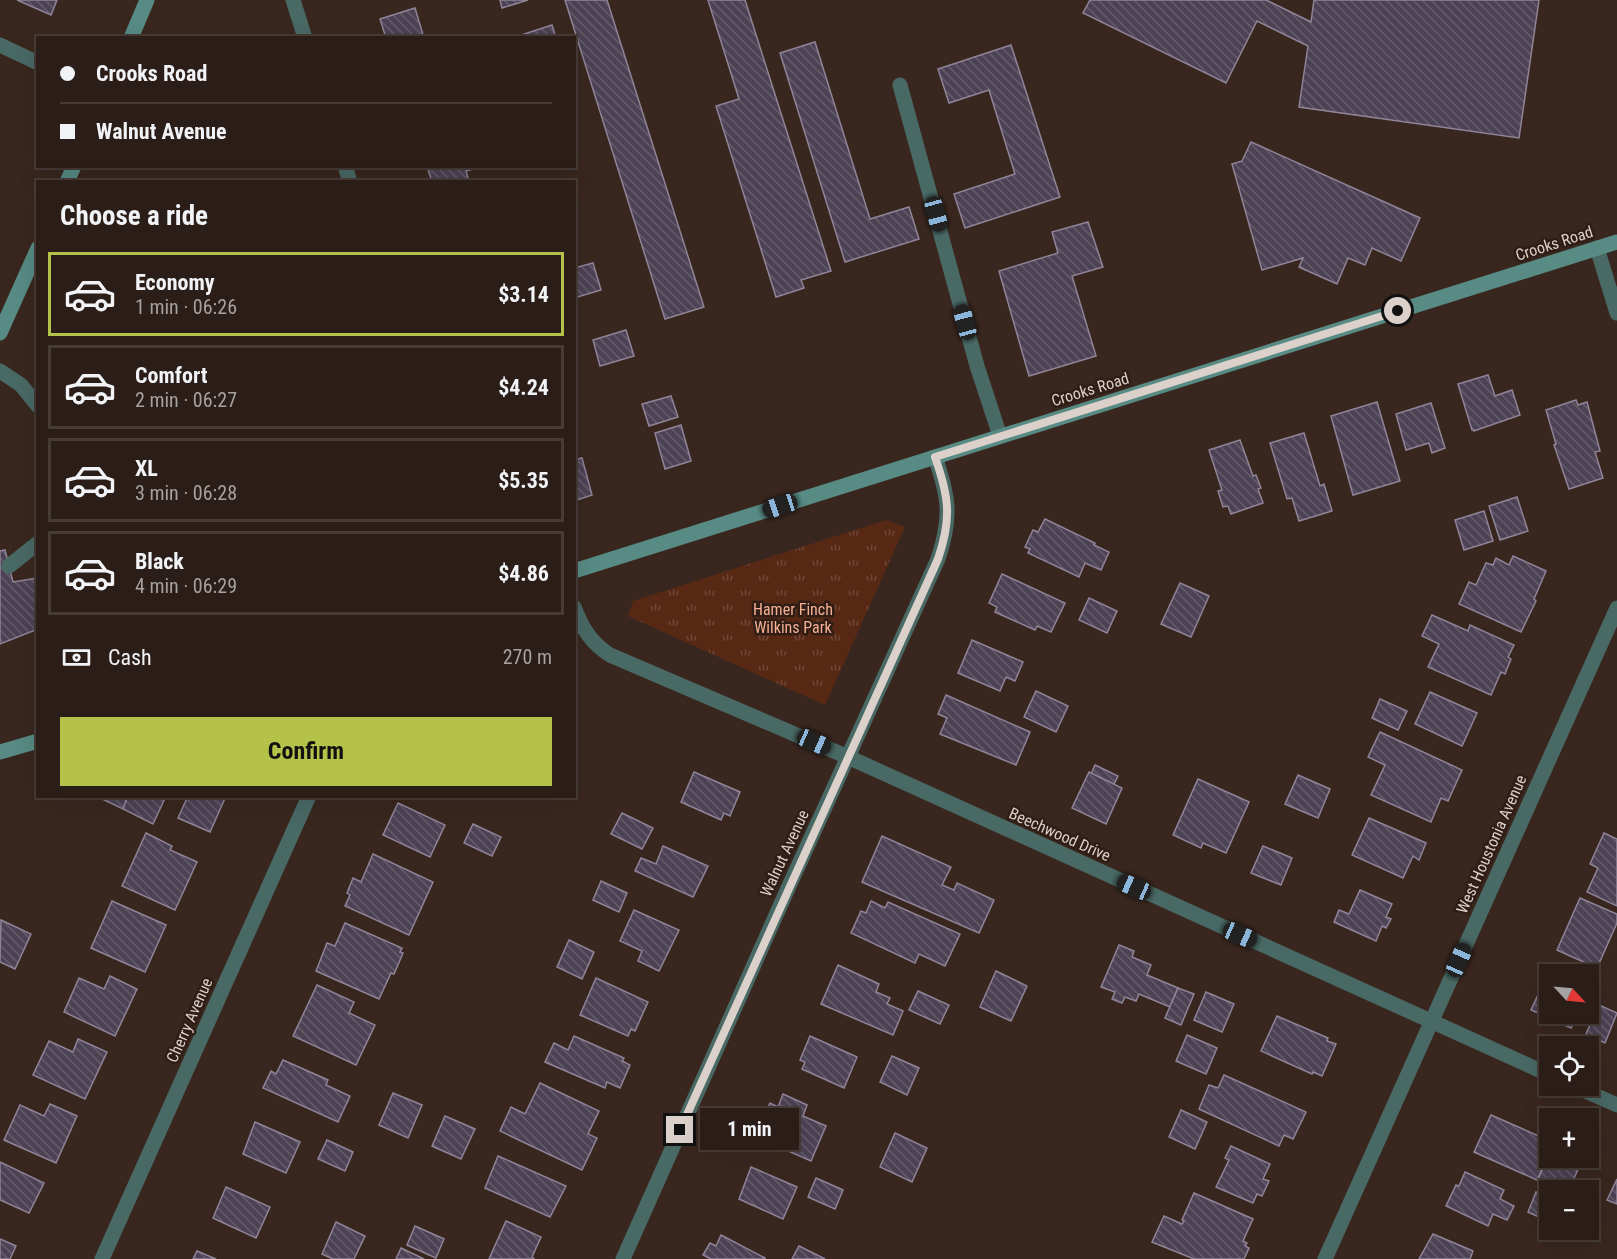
<!DOCTYPE html>
<meta charset="utf-8">
<style>
body{margin:0;font-family:"Roboto Condensed",sans-serif;background:#372a24;color:#f1f3f6;height:100vh;display:flex;flex-direction:column;font-size:22px;white-space:nowrap}
*{box-sizing:border-box;margin:0}
p{font-size:20px;color:#a6a2a1}
.icon{flex:none;width:33px;height:33px;fill:none;stroke:currentColor;stroke-width:2;stroke-linecap:round;stroke-linejoin:round}
.map{position:relative;flex:1;overflow:hidden}
.panel{position:absolute;left:36px;top:180px;width:540px;height:618px;display:flex;flex-direction:column;background:#2b1d17;border-radius:0px;box-shadow:0 6px 24px #0002,0 0 0 2px #473b36}
.panel>*{flex:none}
.guide{position:absolute;left:36px;top:36px;width:540px;height:132px;border-radius:0px;box-shadow:0 6px 24px #0002,0 0 0 2px #473b36;display:grid;align-content:center;height:132px;padding:0 24px;background:#2b1d17}
.needle{width:39px;rotate:116deg}
.tools{position:absolute;left:1539px;top:964px;display:grid;gap:12px}
.tools a{display:grid;place-items:center;width:60px;height:60px;border-radius:0px;background:#2b1d17;box-shadow:0 6px 24px #0002,0 0 0 2px #473b36;font-size:30px}
.end{position:absolute;width:27px;height:27px;margin:-14px;border:8px solid #dcd0cb;background:#111;box-shadow:0 0 0 3px #111}
.from{border-radius:50%}
.bubble{position:absolute;height:42px;border-radius:0px;background:#2b1d17;box-shadow:0 6px 24px #0002,0 0 0 2px #473b36;font-size:20px;font-weight:700;line-height:42px;text-align:center}
.car{position:absolute;width:18px;height:36px;margin:-18px -9px;border-radius:8px;box-shadow:0 0 4px 2px #0007;background:linear-gradient(#222 24%,#8ab4d8 0 40%,#222 0 76%,#8ab4d8 0 86%,#222 0)}
.guide b{display:flex;align-items:center;gap:21px;height:57px;font-size:22px}
.guide b+b{border-top:2px solid #473b36}
.guide i{width:15px;height:15px;background:#f1f3f6}
ul{padding:0;list-style:none}
li{display:flex;align-items:center;gap:18px;height:84px;margin:0 12px 9px;padding:0 12px;border:3px solid #473b36;border-radius:0px}
li div{flex:1}
li b{display:block;font-size:22px}
li em{font-style:normal;font-weight:700}
li.active{border-color:#b4c24a}
li>.icon{width:54px;height:54px;stroke-width:1.5}
h2{padding:0 24px;font-size:27px;line-height:72px}
.pay{display:flex;align-items:center;gap:15px;height:66px;padding:0 24px;font-size:22px}
.pay p{margin-inline-start:auto}
.action{display:flex;gap:12px;margin-top:auto;padding:12px 24px}
.action a{flex:1;height:69px;border-radius:0px;background:#b4c24a;color:#111;font-size:24px;font-weight:700;line-height:69px;text-align:center}
.map>svg:first-child{display:block}
.park{fill:url(#park-tufts)}
.building{fill:url(#building-back-hatch);stroke:#8f8498;stroke-width:1.5}
.lines{fill:none;stroke-linecap:round;stroke-linejoin:round}
.lane{stroke:#496965;stroke-width:15}
.street{stroke:#496965;stroke-width:15}
.secondary{stroke:#578b84;stroke-width:15}
.route{stroke:#dcd0cb;stroke-width:8}
.labels{text-anchor:middle;stroke-width:5;stroke-linejoin:round;paint-order:stroke}
.street-label{font-size:16px;fill:#dcd0cb;stroke:#2f1d16}
.park-label{font-size:16px;fill:#f5b094;stroke:#2f1d16}
</style>
<div class="map">
<svg width="1617" height="1259" viewBox="0 0 1617 1259">
<defs>
<pattern id="park-tufts" width="24" height="20" patternUnits="userSpaceOnUse" patternTransform="scale(1.5)"><rect width="24" height="20" fill="#572915"/><path d="M3 7l-1-3M5 7V3M7 7l1-3M15 17l-1-3M17 17v-4M19 17l1-3" fill="none" stroke="#6f4736"/></pattern>
<pattern id="building-back-hatch" width="6" height="6" patternUnits="userSpaceOnUse" patternTransform="scale(1.5)"><rect width="6" height="6" fill="#4c4254"/><path d="M-1 5l2 2M0 0l6 6M5-1l2 2" fill="none" stroke="#655c6b"/></pattern>
</defs>
<rect width="100%" height="100%" fill="#39271f"/>
<path class="park" d="M886,520L905,527L825,705L628,616L633,601Z"/>
<g class="building">
<path d="M17,0H57L51,15Z"/>
<path d="M500,0H528L502,8Z"/>
<path d="M565,0H607L704,307L665,319Z"/>
<path d="M708,0H745L831,271L801,280L804,288L776,297L716,106L739,99Z"/>
<path d="M1090,0H1266L1311,22L1314,0H1539L1519,138L1299,107L1308,46L1257,21L1226,83L1083,13Z"/>
<path d="M415,8L424,38H386L380,19Z"/>
<path d="M552,25L556,38H518V36Z"/>
<path d="M815,42L870,219L909,207L919,239L845,262L780,53Z"/>
<path d="M1011,45L1060,197L965,228L954,194L1015,174L989,90L949,103L938,69Z"/>
<path d="M1251,142L1420,218L1401,261L1372,248L1365,265L1348,258L1337,284L1299,267L1303,258L1262,270L1232,164L1242,161Z"/>
<path d="M427,166H483L466,171L469,182H432Z"/>
<path d="M1088,222L1103,267L1072,276L1096,356L1029,376L999,271L1058,253L1052,232Z"/>
<path d="M593,263L601,290L574,298V268Z"/>
<path d="M626,330L634,356L600,366L593,340Z"/>
<path d="M1488,375L1495,396L1512,390L1520,415L1474,431V430H1472L1458,384Z"/>
<path d="M671,396L678,417L649,426L642,404Z"/>
<path d="M1576,400L1578,405L1587,402L1600,451L1595,452L1603,478L1569,489L1554,445L1556,444L1546,410Z"/>
<path d="M1377,402L1400,481L1353,495L1331,416Z"/>
<path d="M1431,403L1445,448L1432,453L1429,443L1406,450L1396,414Z"/>
<path d="M681,425L691,461L665,469L655,433Z"/>
<path d="M1304,433L1320,486L1324,484L1332,511L1299,521L1292,498L1287,499L1270,443Z"/>
<path d="M1240,440L1253,476L1256,475L1261,488L1258,489L1263,503L1231,514L1228,506L1223,507L1218,491L1222,490L1209,450Z"/>
<path d="M582,458L592,495L574,501V460Z"/>
<path d="M1517,497L1528,531L1500,540L1489,506Z"/>
<path d="M1484,511L1493,541L1464,550L1455,520Z"/>
<path d="M1045,519L1095,543L1094,545L1109,552L1101,570L1085,563L1079,577L1028,553L1030,549L1025,547L1033,530L1038,532Z"/>
<path d="M5,550L13,582L38,578V629L0,644V551Z"/>
<path d="M1513,556L1546,571L1534,599L1536,601L1521,632L1459,604L1469,582L1476,585L1486,563L1493,565L1496,558L1509,565Z"/>
<path d="M1002,574L1065,603L1051,632L1037,626L1035,630L995,612L997,607L989,603Z"/>
<path d="M1180,583L1209,596L1191,637L1161,624Z"/>
<path d="M1089,598L1117,611L1107,633L1079,620Z"/>
<path d="M1432,615L1468,631L1470,625L1514,645L1508,657L1511,659L1505,674L1501,672L1491,695L1428,667L1439,644L1422,636Z"/>
<path d="M972,640L1023,662L1015,681L1006,677L1000,691L958,673Z"/>
<path d="M1036,691L1068,706L1056,732L1024,717Z"/>
<path d="M1430,692L1477,713L1462,746L1415,724Z"/>
<path d="M946,695L1030,732L1016,765L940,734L947,718L938,714Z"/>
<path d="M1380,699L1407,711L1398,730L1372,718Z"/>
<path d="M1380,732L1462,770L1448,801L1441,798L1431,822L1371,795L1385,765L1368,757Z"/>
<path d="M1095,765L1118,776L1114,784L1091,774Z"/>
<path d="M694,772L740,792L730,816L724,813L721,820L681,802Z"/>
<path d="M1089,772L1122,788L1106,824L1072,808Z"/>
<path d="M1298,775L1330,789L1318,818L1285,804Z"/>
<path d="M1198,779L1249,802L1226,853L1203,843L1201,848L1173,835Z"/>
<path d="M104,796H128L123,809L102,799Z"/>
<path d="M128,796H166L153,824L123,809Z"/>
<path d="M188,796H226L210,832L178,818Z"/>
<path d="M398,803L445,825L430,857L383,835Z"/>
<path d="M622,813L653,828L642,849L611,834Z"/>
<path d="M1369,818L1426,843L1419,860L1413,856L1403,878L1352,855Z"/>
<path d="M473,824L501,837L492,856L464,843Z"/>
<path d="M146,833L172,846L170,850L197,862L175,910L122,886Z"/>
<path d="M1604,833L1617,839V906L1587,892L1598,868L1590,864Z"/>
<path d="M882,836L951,867L942,885L954,890L957,883L994,900L979,933L862,882Z"/>
<path d="M663,846L708,866L693,897L635,871L641,858L656,864Z"/>
<path d="M1263,846L1292,858L1281,885L1251,873Z"/>
<path d="M373,854L433,882L409,935L345,906L350,895L347,893L353,878L361,882Z"/>
<path d="M601,881L627,893L619,912L593,900Z"/>
<path d="M1360,890L1392,904L1386,917L1391,919L1386,928L1382,926L1376,941L1334,922L1339,910L1349,914Z"/>
<path d="M1580,898L1617,914V923L1597,968L1557,950Z"/>
<path d="M112,901L166,925L145,972L91,948Z"/>
<path d="M871,901L885,908L888,902L960,934L945,966L919,954L915,963L851,933L861,911L866,913Z"/>
<path d="M634,910L679,930L659,971L638,961L642,951L620,941Z"/>
<path d="M1,920L31,934L15,969L0,962Z"/>
<path d="M345,923L402,948L400,952L403,953L394,974L391,973L379,999L316,971L327,943L335,946Z"/>
<path d="M569,940L594,952L582,979L557,967Z"/>
<path d="M1119,945L1134,951L1132,957L1151,965L1147,975L1178,988L1170,1007L1139,994L1136,1001L1125,997L1122,1003L1112,999L1115,992L1101,987Z"/>
<path d="M838,965L879,984L876,992L890,998L887,1004L903,1011L893,1035L821,1004Z"/>
<path d="M1551,967L1569,975H1550V1014H1578L1571,1028L1531,1010Z"/>
<path d="M996,971L1027,986L1011,1021L980,1007Z"/>
<path d="M110,976L137,989L115,1036L64,1012L79,978L104,989Z"/>
<path d="M596,978L648,1002L635,1031L631,1029L628,1036L580,1015Z"/>
<path d="M317,985L354,1002L349,1013L375,1025L356,1065L293,1036Z"/>
<path d="M1178,988L1194,994L1181,1025L1165,1018Z"/>
<path d="M918,991L949,1005L940,1024L909,1010Z"/>
<path d="M1206,992L1234,1004L1222,1032L1194,1020Z"/>
<path d="M1599,1005L1617,1013L1605,1043L1586,1034Z"/>
<path d="M1277,1016L1328,1038L1327,1041L1336,1044L1322,1076L1313,1072L1312,1074L1261,1051Z"/>
<path d="M1187,1035L1217,1048L1206,1074L1176,1061Z"/>
<path d="M574,1036L624,1058L622,1061L630,1065L620,1088L607,1082L605,1088L545,1062L554,1043L568,1050Z"/>
<path d="M810,1036L857,1057L844,1088L802,1069L805,1062L800,1060Z"/>
<path d="M78,1039L107,1052L85,1099L33,1075L49,1041L73,1052Z"/>
<path d="M892,1056L919,1068L907,1095L880,1082Z"/>
<path d="M283,1060L328,1080L326,1085L350,1096L338,1122L263,1088L271,1071L276,1074Z"/>
<path d="M1224,1075L1306,1112L1293,1139L1284,1135L1279,1146L1199,1109L1209,1085L1218,1088Z"/>
<path d="M540,1083L599,1111L588,1134L597,1138L582,1170L500,1131L511,1107L525,1114Z"/>
<path d="M393,1093L422,1105L408,1138L379,1125Z"/>
<path d="M783,1094L807,1105L803,1116L826,1126L811,1161L761,1139L767,1125L762,1122L770,1103L778,1107Z"/>
<path d="M50,1104L77,1116L56,1163L4,1140L20,1105L44,1116Z"/>
<path d="M1181,1110L1207,1122L1195,1149L1169,1137Z"/>
<path d="M1491,1115L1550,1141V1153L1537,1180L1474,1152Z"/>
<path d="M445,1116L475,1129L461,1159L432,1146Z"/>
<path d="M255,1122L300,1142L286,1173L243,1154Z"/>
<path d="M895,1133L927,1148L912,1182L880,1167Z"/>
<path d="M327,1140L353,1152L345,1171L318,1159Z"/>
<path d="M1231,1146L1270,1164L1263,1179L1269,1181L1262,1196L1257,1194L1253,1203L1216,1187L1229,1160L1225,1158Z"/>
<path d="M1550,1153V1158L1583,1159L1568,1191H1564L1538,1179Z"/>
<path d="M498,1156L566,1186L550,1217L485,1188Z"/>
<path d="M0,1162L44,1183L29,1213L0,1200Z"/>
<path d="M751,1167L797,1187L783,1219L739,1199Z"/>
<path d="M1465,1172L1504,1190L1500,1199L1514,1206L1507,1220L1493,1214L1488,1226L1446,1206L1456,1185L1459,1186Z"/>
<path d="M816,1178L843,1190L835,1209L808,1197Z"/>
<path d="M1617,1179V1204L1607,1200Z"/>
<path d="M226,1187L270,1207L256,1238L213,1218Z"/>
<path d="M1536,1192L1550,1198V1222L1528,1212Z"/>
<path d="M1194,1193L1253,1219L1243,1241L1247,1243L1245,1246L1249,1248L1244,1259H1194L1152,1242L1164,1216L1182,1224L1184,1221L1182,1220Z"/>
<path d="M506,1221L541,1237L532,1257L534,1259H489Z"/>
<path d="M336,1222L365,1236L354,1259H333L322,1254Z"/>
<path d="M415,1226L444,1239L436,1258L407,1245Z"/>
<path d="M1433,1234L1473,1251L1470,1259H1419Z"/>
<path d="M721,1235L765,1258V1259H711L703,1255L710,1243L716,1246Z"/>
<path d="M0,1239L16,1246L10,1259H0Z"/>
<path d="M799,1246L825,1259H792Z"/>
<path d="M401,1248L424,1259H396Z"/>
<path d="M197,1251L216,1259H193Z"/>
</g>
<g class="lines">
<g class="lane">
<path d="M900,85L977,366L1000,436"/>
<path d="M0,371L21,385L38,406"/>
<path d="M9,566L38,543"/>
</g>
<g class="street">
<path d="M293,0L305,38"/>
<path d="M0,45L38,63"/>
<path d="M345,166L350,182"/>
<path d="M1597,248L1617,313"/>
<path d="M574,607C582,628 591,643 610,655L848,757L1550,1075"/>
<path d="M1574,1086L1617,1105"/>
<path d="M102,1259L309,796"/>
<path d="M623,1259L785,895L938,559C952,517 949,497 935,457"/>
<path d="M1325,1259L1617,608"/>
</g>
<g class="secondary">
<path d="M131,38L147,0"/>
<path d="M67,182L74,166"/>
<path d="M0,333L38,248"/>
<path d="M574,571L1617,242"/>
<path d="M0,752L38,741"/>
</g>
</g>
<g class="lines">
<path class="route" d="M680,1130L938,559C952,518 949,497 935,457L1398,311"/>
</g>
<g class="labels">
<g class="street-label">
<text transform="translate(1554 243) rotate(-18)" y="6">Crooks Road</text>
<text transform="translate(1090 389) rotate(-17)" y="6">Crooks Road</text>
<text transform="translate(1060 834) rotate(24)" y="6">Beechwood Drive</text>
<text transform="translate(1491 844) rotate(-66)" y="6">West Houstonia Avenue</text>
<text transform="translate(784 853) rotate(-65)" y="6">Walnut Avenue</text>
<text transform="translate(189 1020) rotate(-66)" y="6">Cherry Avenue</text>
</g>
<g class="park-label">
<text x="793" y="615">Hamer Finch<tspan x="793" dy="18">Wilkins Park</tspan></text>
</g>
</g>
</svg>
<div class="tools">
<a><svg class="needle" viewBox="-14 -14 28 28"><path d="M0-13l5 13h-10z" fill="#e53935"/><path d="M0 13l5-13h-10z" fill="#a6a2a1"/></svg></a>
<a><svg class="icon" aria-label="locate" viewBox="0 0 24 24"><circle cx="12" cy="12" r="6"/><path d="M12 2v4M12 18v4M2 12h4M18 12h4"/></svg></a>
<a>+</a>
<a>−</a>
</div>
<i class="end from" style="left:1398px;top:311px"></i>
<i class="end" style="left:680px;top:1130px"></i>
<div class="bubble" style="left:700px;top:1108px;width:99px">1 min</div>
<i class="car" style="left:936px;top:214px;rotate:165deg"></i>
<i class="car" style="left:965px;top:322px;rotate:345deg"></i>
<i class="car" style="left:780px;top:506px;rotate:252deg"></i>
<i class="car" style="left:814px;top:742px;rotate:114deg"></i>
<i class="car" style="left:1134px;top:887px;rotate:294deg"></i>
<i class="car" style="left:1240px;top:935px;rotate:114deg"></i>
<i class="car" style="left:1459px;top:960px;rotate:24deg"></i>
<div class="guide">
<b><i class="from"></i>Crooks Road</b>
<b><i></i>Walnut Avenue</b>
</div>
<section class="panel">
<h2>Choose a ride</h2>
<ul>
<li class="active"><svg class="icon" aria-label="car" viewBox="0 0 24 24"><path d="M5 17H2v-5l4-1 3-4h7l3 4 3 1v5h-3M9 17h6M6 11h13"/><circle cx="7" cy="17" r="2"/><circle cx="17" cy="17" r="2"/></svg><div><b>Economy</b><p>1 min · 06:26</p></div><em>$3.14</em></li>
<li><svg class="icon" aria-label="car" viewBox="0 0 24 24"><path d="M5 17H2v-5l4-1 3-4h7l3 4 3 1v5h-3M9 17h6M6 11h13"/><circle cx="7" cy="17" r="2"/><circle cx="17" cy="17" r="2"/></svg><div><b>Comfort</b><p>2 min · 06:27</p></div><em>$4.24</em></li>
<li><svg class="icon" aria-label="car" viewBox="0 0 24 24"><path d="M5 17H2v-5l4-1 3-4h7l3 4 3 1v5h-3M9 17h6M6 11h13"/><circle cx="7" cy="17" r="2"/><circle cx="17" cy="17" r="2"/></svg><div><b>XL</b><p>3 min · 06:28</p></div><em>$5.35</em></li>
<li><svg class="icon" aria-label="car" viewBox="0 0 24 24"><path d="M5 17H2v-5l4-1 3-4h7l3 4 3 1v5h-3M9 17h6M6 11h13"/><circle cx="7" cy="17" r="2"/><circle cx="17" cy="17" r="2"/></svg><div><b>Black</b><p>4 min · 06:29</p></div><em>$4.86</em></li>
</ul>
<div class="pay"><svg class="icon" aria-label="cash" viewBox="0 0 24 24"><path d="M3 7h18v10H3z"/><circle cx="12" cy="12" r="2"/></svg>Cash<p>270 m</p></div>
<div class="action"><a>Confirm</a></div>
</section>
</div>
